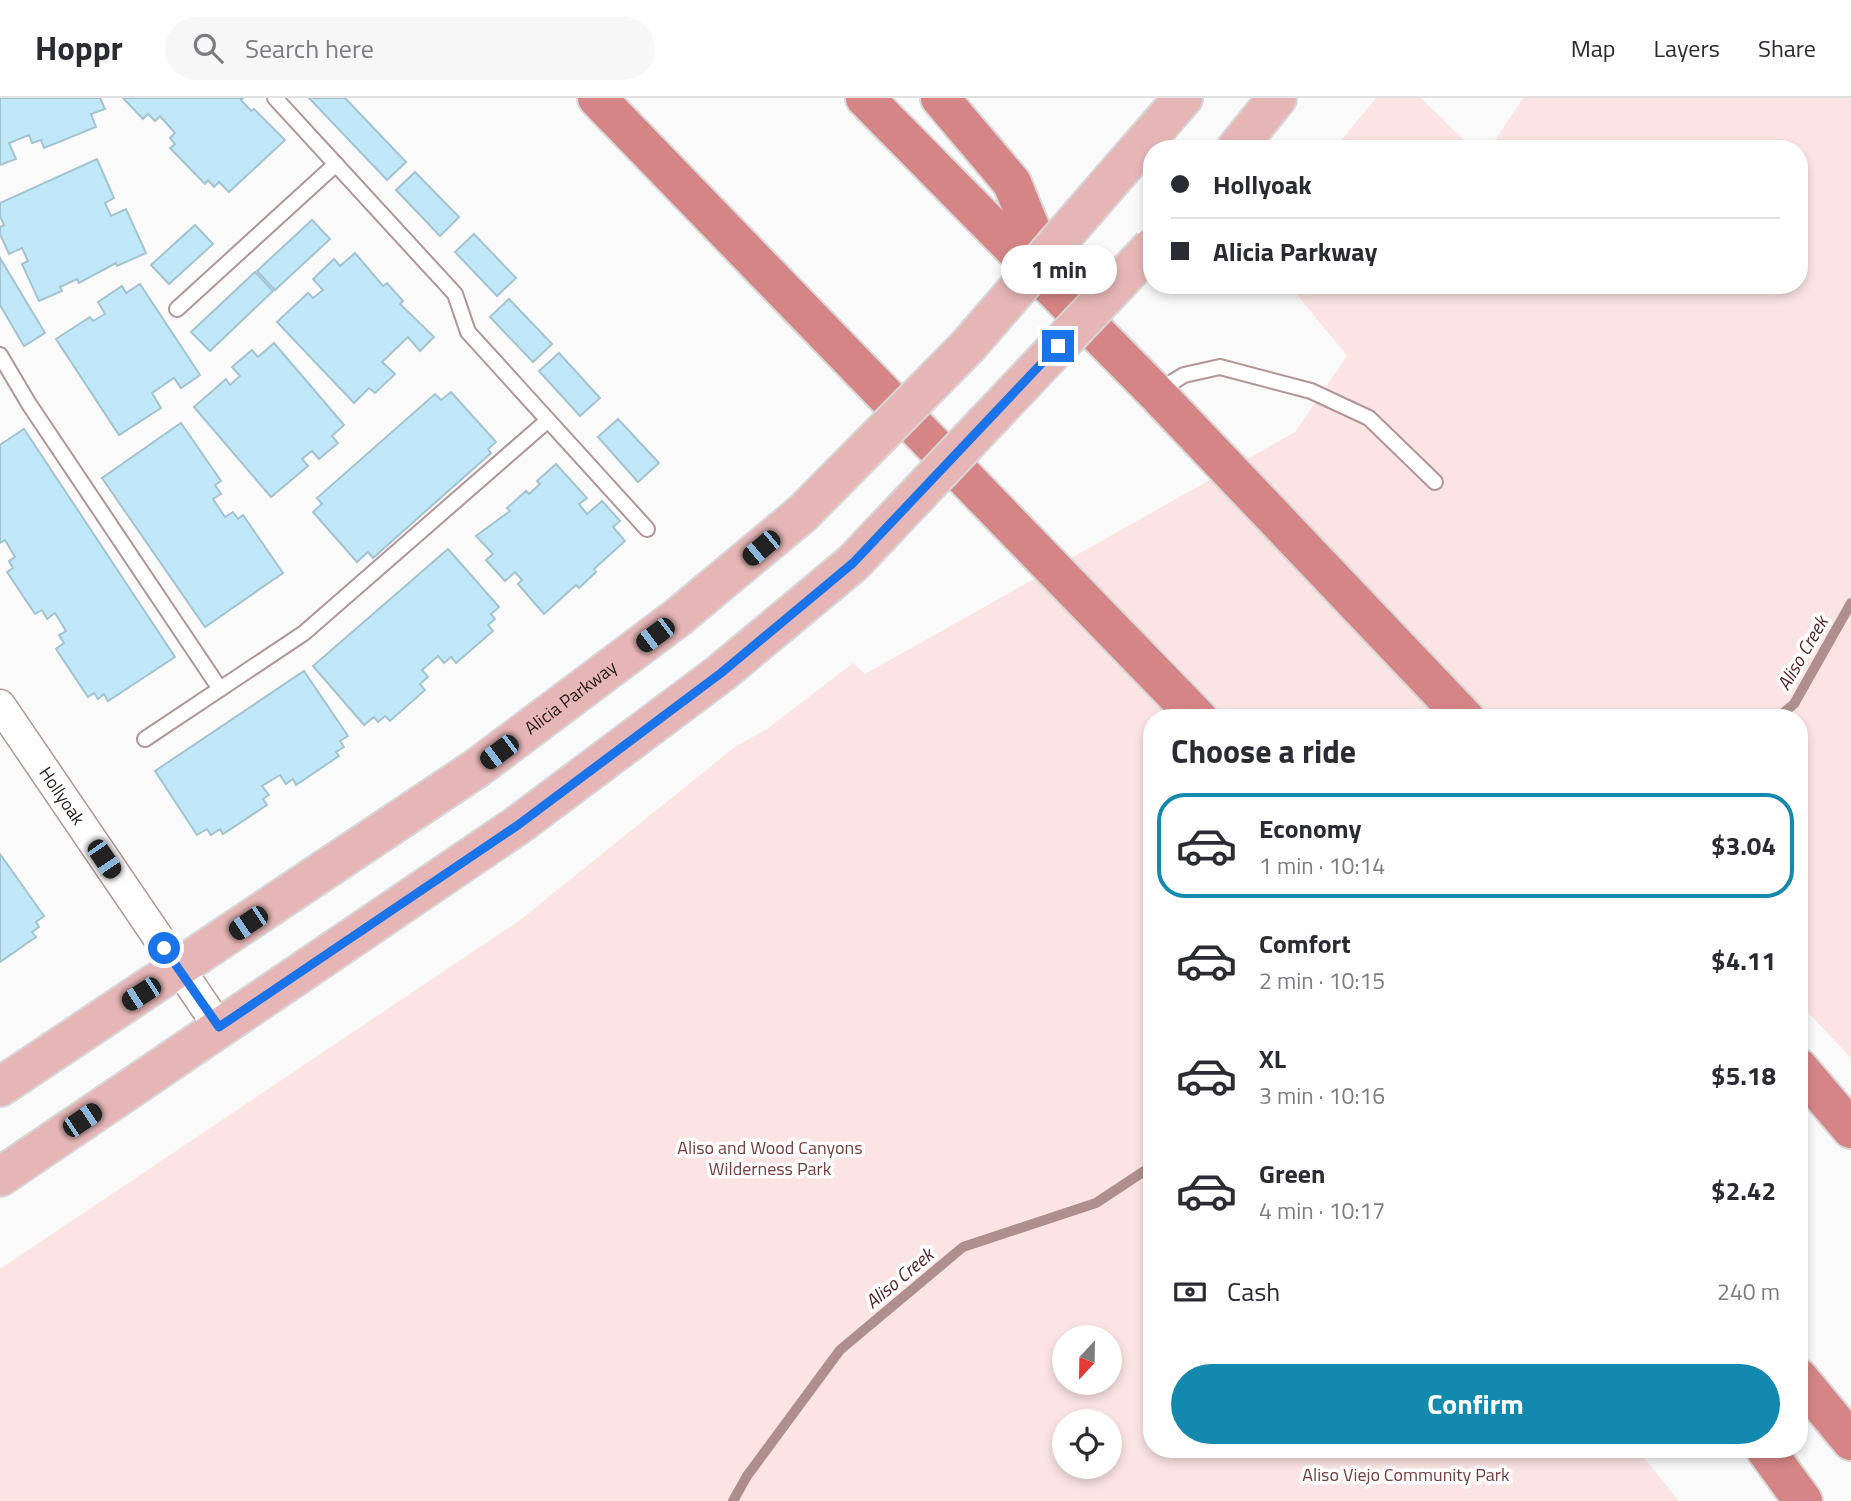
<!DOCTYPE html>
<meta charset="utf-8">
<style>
body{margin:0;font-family:"Titillium Web",sans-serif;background:#f7f7f7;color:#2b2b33;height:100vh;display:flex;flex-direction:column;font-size:26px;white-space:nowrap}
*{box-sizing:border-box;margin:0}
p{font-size:23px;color:#7c7c81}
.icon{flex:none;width:38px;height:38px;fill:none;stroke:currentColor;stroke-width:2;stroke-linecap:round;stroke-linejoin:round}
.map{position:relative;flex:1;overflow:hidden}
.details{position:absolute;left:1143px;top:611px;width:665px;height:749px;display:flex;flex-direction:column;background:#fff;border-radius:28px;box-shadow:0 4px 10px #0003}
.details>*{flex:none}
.top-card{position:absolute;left:1143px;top:42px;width:665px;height:154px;border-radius:28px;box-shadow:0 4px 10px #0003;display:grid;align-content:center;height:154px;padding:0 28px;background:#fff}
.needle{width:46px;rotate:202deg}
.buttons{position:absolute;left:1052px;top:1227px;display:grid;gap:14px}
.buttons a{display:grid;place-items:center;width:70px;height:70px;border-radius:50%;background:#fff;box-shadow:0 4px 10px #0003;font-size:35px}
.end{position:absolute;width:32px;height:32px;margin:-16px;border:9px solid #1a73e8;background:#fff;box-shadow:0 0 0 4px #fff}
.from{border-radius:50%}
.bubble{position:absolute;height:49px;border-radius:24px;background:#fff;box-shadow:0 4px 10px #0003;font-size:23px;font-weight:700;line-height:49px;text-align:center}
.car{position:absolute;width:21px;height:42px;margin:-21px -10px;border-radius:9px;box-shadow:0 0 5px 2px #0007;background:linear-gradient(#222 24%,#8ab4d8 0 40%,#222 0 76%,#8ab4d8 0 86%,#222 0)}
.top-card b{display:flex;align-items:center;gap:24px;height:66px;font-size:26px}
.top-card b+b{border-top:2px solid #e1e1e2}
.top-card i{width:18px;height:18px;background:#2b2b33}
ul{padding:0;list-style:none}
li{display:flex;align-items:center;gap:21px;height:105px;margin:0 14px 10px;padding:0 14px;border:4px solid transparent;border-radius:28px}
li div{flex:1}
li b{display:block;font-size:26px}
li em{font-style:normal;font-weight:700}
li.selected{border-color:#1389ad}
li>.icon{width:63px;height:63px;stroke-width:1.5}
h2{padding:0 28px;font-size:32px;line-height:84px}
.pay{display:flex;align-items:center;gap:18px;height:77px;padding:0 28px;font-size:26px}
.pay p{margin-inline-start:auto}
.action{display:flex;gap:14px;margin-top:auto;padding:14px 28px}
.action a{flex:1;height:80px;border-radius:42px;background:#1389ad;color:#fff;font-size:28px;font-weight:700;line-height:80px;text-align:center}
header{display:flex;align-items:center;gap:42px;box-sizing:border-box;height:98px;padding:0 35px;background:#fff;border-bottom:2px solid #e1e1e2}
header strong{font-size:33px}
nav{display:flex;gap:38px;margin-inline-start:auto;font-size:24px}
.search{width:490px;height:63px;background:#f7f7f7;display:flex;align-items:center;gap:18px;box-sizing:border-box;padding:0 24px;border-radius:38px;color:#7c7c81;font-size:26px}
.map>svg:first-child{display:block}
.green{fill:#fce4e4;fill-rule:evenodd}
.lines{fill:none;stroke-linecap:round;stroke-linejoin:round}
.stream{stroke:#af8f8e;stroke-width:10}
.building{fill:#c1e8f9;stroke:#a4c3d0;stroke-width:2}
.service-casing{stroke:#b49494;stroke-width:18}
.minor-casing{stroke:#b49494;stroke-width:33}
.primary-casing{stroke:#d8d6d6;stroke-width:42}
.motorway-casing{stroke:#d8d6d6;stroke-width:42}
.service{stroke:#fff;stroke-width:14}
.minor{stroke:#fff;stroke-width:30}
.primary{stroke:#e6b6b6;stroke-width:38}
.motorway{stroke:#d58585;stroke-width:38}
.primary-bridge-casing{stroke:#d8d6d6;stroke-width:42;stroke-linecap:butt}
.primary-bridge{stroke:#e6b6b6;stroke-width:38}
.route{stroke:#1a73e8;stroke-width:9}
.labels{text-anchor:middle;stroke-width:7;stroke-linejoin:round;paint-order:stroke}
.street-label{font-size:18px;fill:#251919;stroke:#fff}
.park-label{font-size:18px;fill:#743d3d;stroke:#fff}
.water-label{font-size:19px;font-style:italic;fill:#531f22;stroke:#fff}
</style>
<header>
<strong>Hoppr</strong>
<div class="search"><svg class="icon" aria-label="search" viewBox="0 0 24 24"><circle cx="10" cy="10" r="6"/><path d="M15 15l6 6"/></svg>Search here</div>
<nav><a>Map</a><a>Layers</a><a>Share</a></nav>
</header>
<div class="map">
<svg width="1851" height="1403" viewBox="0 0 1851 1403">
<rect width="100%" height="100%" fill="#fafafa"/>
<g class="green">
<path d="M1376,0H1421L1473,51H1334Z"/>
<path d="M1523,0H1851V960L1799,905V620H1152V1351H1637L1679,1403H0V1171L520,822L736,648L767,631L853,565L865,576L1295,334L1347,258L1289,187H1799V51H1489ZM1064,1239H1110V1284H1064ZM1064,1323H1110V1368H1064Z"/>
</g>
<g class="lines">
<g class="stream">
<path d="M1777,620L1794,606L1851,505"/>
<path d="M733,1403L747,1378L840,1252L963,1149L1096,1105L1152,1068"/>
</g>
</g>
<g class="building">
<path d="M0,0H100L105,11L91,16L96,29L44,50L41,42L32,45L29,37L9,45L16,61L0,67Z"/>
<path d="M123,0H243L241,2L251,13L254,11L285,42L229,94L219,84L214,89L208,82L205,86L170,50L175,46L170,40L175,35L160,18L155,23L148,16L143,21Z"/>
<path d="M309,0H345L406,64L387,82Z"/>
<path d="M97,61L114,100L105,105L111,118L126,111L146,155L117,168L116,165L79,185L77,181L60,189L62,193L39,203L22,166L28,163L22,150L9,156L0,136V129L4,127L0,118V105Z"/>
<path d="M415,74L459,119L440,138L396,92Z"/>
<path d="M312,122L330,141L275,192L257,173Z"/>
<path d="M195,127L213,146L169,186L151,167Z"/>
<path d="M474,136L516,180L497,198L455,154Z"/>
<path d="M355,155L383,188L387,185L403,203L400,206L434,239L420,253L408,239L382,264L395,276L375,295L369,290L354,305L277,224L308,195L313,200L323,192L313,181L334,161L340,168Z"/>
<path d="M0,160L45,235L24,248L0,207Z"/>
<path d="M255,174L273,193L210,253L191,234Z"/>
<path d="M140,186L200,277L181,290L174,280L152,295L161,310L119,337L56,241L90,219L93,223L105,216L98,204L122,188L126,195Z"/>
<path d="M509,201L552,246L533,264L490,219Z"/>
<path d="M274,245L344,327L332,338L338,345L319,361L312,353L302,361L308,368L271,399L194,309L226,281L230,287L240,278L232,269L252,252L258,259Z"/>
<path d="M559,255L600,300L580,318L539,273Z"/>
<path d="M451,294L496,344L488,351L491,355L373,460L368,454L357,464L313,414L322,406L317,400L435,296L441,302Z"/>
<path d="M618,321L659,365L638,384L598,339Z"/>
<path d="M181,325L221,383L215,387L221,396L213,401L225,419L233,414L238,421L243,417L283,475L205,529L102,380Z"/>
<path d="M24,331L175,559L108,603L104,596L98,601L94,595L88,599L56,551L64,545L59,537L66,533L55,515L47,521L42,512L35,516L7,474L13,470L9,463L15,459L5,442L0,445V347Z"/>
<path d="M556,366L587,400L579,406L587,416L602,403L620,423L613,429L625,443L594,471L596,474L579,490L576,487L544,516L518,486L522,482L515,474L505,483L486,462L493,456L476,438L510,413L507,410L526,393L529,396L540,386L537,383Z"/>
<path d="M448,451L499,509L491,516L495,521L488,527L493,533L456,565L451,559L444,565L438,558L422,572L428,579L420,586L425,592L390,623L385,618L378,624L374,619L364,627L313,568Z"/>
<path d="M304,573L348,638L340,643L344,649L336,654L339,658L296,687L293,681L286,686L280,677L262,688L269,697L263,701L267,707L223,736L220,731L211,737L207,731L197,737L155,673Z"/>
<path d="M0,756L44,818L36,824L39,829L32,834L36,839L0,864Z"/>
</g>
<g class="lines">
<g class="service-casing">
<g id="service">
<path d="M275,0L455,196L468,234L647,431"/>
<path d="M177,211L336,66"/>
<path d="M0,257L29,306L220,591"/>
<path d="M1158,293L1184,277L1220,269L1311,293L1369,320L1435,384"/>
<path d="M145,641L304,535L547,323"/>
</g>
</g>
<g class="minor-casing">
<g id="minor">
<path id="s1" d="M0,607L219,929"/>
</g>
</g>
<g class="primary-casing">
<g id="primary">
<path d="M1236,51L1277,0"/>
<path d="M1122,70L1183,0"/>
<path id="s2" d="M0,989L477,670L677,520L803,415"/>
<path d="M0,1079L518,727L721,575L853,465"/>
</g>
</g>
<g class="motorway-casing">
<g id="motorway">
<path d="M597,0L1198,620"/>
<path d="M865,0L1155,294L1465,620"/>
<path d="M940,0L1012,85L1049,176"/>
<path d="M1799,970L1851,1031"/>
<path d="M1799,1280L1851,1343"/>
<path d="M1765,1351L1803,1403"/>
</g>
</g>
<use href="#service" class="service"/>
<use href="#minor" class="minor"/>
<use href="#primary" class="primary"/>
<use href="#motorway" class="motorway"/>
<g class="primary-bridge-casing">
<g id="primary-bridge">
<path d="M803,415L968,248L1122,70"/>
<path d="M853,465L1152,149"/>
</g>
</g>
<use href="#primary-bridge" class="primary-bridge"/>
</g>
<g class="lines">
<path class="route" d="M164,850L219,929L518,727L721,575L853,465L1058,248"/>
</g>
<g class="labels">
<g class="street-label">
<text dy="6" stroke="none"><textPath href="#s2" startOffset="691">Alicia Parkway</textPath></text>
<text dy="6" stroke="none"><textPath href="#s1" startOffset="110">Hollyoak</textPath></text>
</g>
<g class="park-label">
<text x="770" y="1056">Aliso and Wood Canyons<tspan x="770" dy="21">Wilderness Park</tspan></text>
<text x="1406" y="1383">Aliso Viejo Community Park</text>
</g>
<g class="water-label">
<text transform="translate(1802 555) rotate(-60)" y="7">Aliso Creek</text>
<text transform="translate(899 1180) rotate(-40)" y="7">Aliso Creek</text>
</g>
</g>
</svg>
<div class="buttons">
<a><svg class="needle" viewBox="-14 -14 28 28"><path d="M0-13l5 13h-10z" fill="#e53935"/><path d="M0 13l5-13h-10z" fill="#7c7c81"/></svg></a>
<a><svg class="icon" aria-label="locate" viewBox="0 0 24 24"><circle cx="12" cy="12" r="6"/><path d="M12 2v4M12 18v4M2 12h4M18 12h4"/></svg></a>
</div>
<i class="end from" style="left:164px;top:850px"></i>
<i class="end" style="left:1058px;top:248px"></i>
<div class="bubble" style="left:1001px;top:147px;width:116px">1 min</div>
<i class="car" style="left:761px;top:450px;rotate:230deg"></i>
<i class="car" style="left:655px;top:537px;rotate:233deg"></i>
<i class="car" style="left:499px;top:654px;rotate:233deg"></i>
<i class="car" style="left:104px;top:761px;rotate:146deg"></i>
<i class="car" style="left:248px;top:825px;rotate:236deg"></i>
<i class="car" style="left:141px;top:896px;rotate:237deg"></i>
<i class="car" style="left:82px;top:1022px;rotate:56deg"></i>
<div class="top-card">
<b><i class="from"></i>Hollyoak</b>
<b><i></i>Alicia Parkway</b>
</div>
<section class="details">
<h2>Choose a ride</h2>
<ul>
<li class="selected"><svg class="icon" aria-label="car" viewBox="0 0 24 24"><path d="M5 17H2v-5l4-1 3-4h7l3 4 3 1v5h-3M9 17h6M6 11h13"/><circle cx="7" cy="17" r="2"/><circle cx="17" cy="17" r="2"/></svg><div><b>Economy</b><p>1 min · 10:14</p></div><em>$3.04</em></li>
<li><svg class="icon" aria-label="car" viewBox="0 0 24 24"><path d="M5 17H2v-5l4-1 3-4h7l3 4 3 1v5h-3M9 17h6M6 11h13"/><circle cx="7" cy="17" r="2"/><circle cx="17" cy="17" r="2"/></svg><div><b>Comfort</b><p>2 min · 10:15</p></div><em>$4.11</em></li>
<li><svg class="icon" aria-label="car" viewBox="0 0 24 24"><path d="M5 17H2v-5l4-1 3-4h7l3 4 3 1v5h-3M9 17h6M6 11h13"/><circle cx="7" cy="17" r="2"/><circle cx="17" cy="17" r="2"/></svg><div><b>XL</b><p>3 min · 10:16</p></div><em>$5.18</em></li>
<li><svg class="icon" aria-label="car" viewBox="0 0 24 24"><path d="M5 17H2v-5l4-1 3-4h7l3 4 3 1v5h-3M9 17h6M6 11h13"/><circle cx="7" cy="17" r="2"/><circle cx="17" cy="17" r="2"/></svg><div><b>Green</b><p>4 min · 10:17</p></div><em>$2.42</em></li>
</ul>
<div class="pay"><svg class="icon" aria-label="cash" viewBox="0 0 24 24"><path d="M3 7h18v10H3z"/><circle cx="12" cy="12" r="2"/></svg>Cash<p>240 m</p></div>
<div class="action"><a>Confirm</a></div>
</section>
</div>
